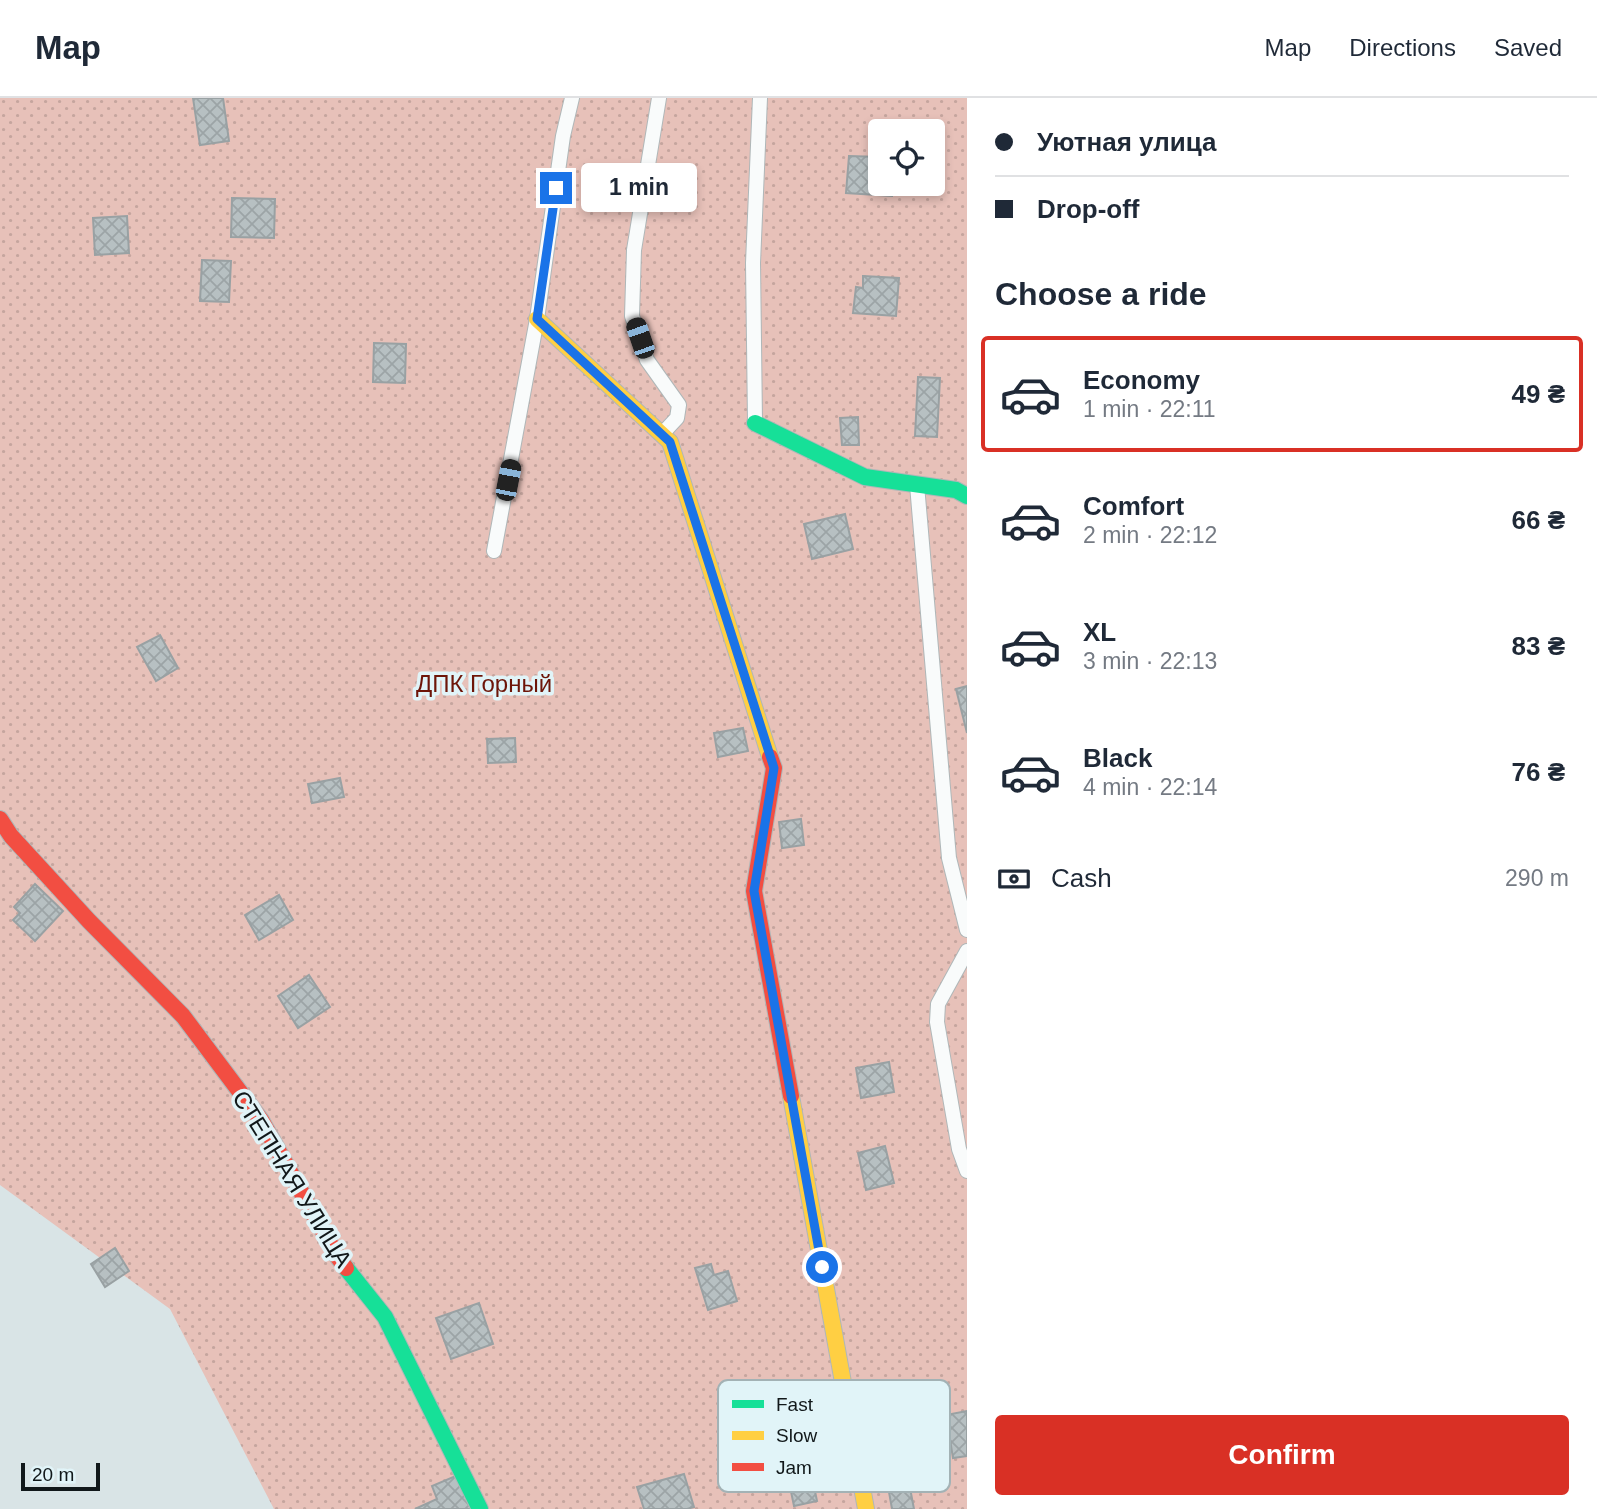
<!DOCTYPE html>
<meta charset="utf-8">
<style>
body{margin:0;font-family:Arial,sans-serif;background:#f6f6f7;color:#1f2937;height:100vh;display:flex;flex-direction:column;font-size:26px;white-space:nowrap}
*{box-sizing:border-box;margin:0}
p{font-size:23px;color:#747a83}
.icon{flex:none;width:38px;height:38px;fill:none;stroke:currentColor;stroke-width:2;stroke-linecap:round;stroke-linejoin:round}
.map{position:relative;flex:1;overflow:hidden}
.side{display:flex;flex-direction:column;background:#fff;width:630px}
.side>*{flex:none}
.banner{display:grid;align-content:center;height:154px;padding:0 28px;background:#fff}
.fabs{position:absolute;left:868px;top:21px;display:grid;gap:14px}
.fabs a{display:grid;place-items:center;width:77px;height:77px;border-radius:7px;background:#fff;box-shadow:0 4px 10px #0003;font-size:35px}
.scale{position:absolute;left:21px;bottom:18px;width:79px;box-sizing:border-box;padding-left:7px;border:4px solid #11181a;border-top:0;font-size:19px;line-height:24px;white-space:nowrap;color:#11181a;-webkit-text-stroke:5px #e1f4f8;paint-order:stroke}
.end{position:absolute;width:32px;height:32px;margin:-16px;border:9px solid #1a73e8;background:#fff;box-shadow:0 0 0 4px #fff}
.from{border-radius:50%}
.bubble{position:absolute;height:49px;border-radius:7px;background:#fff;box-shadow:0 4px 10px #0003;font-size:23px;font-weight:600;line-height:49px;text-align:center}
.car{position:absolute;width:21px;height:42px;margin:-21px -10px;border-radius:9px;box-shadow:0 0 5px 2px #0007;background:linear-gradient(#222 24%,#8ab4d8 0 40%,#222 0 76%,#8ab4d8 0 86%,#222 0)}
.banner b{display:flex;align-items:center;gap:24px;height:66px;font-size:26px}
.banner b+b{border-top:2px solid #e0e1e3}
.banner i{width:18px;height:18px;background:#1f2937}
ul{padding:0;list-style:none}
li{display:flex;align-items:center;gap:21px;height:116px;margin:0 14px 10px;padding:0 14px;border:4px solid transparent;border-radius:7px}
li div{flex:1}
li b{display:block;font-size:26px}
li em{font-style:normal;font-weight:600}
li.current{border-color:#d93025}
li>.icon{width:63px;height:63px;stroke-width:1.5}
h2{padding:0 28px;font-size:32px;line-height:84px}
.pay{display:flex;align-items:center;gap:18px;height:77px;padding:0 28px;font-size:26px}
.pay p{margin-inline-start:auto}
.cta{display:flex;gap:14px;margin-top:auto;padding:14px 28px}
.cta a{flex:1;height:80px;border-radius:7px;background:#d93025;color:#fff;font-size:28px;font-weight:600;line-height:80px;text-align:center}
header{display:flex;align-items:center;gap:42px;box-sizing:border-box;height:98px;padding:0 35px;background:#fff;border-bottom:2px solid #e0e1e3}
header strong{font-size:33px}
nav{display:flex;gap:38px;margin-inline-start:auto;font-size:24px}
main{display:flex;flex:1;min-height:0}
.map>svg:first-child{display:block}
.park{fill:url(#park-dots);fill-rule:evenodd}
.building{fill:url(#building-cross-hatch);stroke:#99a1a3;stroke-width:2}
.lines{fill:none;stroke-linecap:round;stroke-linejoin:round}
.lane-casing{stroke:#afb7b8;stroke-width:16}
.fast-casing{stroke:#afb7b8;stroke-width:18}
.slow-casing{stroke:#afb7b8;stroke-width:18}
.jam-casing{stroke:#afb7b8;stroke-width:18}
.lane{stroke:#f9fbfb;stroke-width:14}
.fast{stroke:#16e098;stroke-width:16}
.slow{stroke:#ffcf43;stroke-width:16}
.jam{stroke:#f24e42;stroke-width:16}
.route{stroke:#1a73e8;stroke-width:9}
.labels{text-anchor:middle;stroke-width:7;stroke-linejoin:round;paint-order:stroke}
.park-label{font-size:24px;fill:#6d1508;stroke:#e1f4f8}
.street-label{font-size:24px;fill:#11181a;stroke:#e1f4f8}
.key{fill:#e1f4f8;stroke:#a3b2b5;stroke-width:2}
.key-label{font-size:19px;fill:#11181a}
</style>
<header>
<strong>Map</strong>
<nav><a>Map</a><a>Directions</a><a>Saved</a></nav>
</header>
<main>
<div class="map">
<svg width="967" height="1411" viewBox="0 0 967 1411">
<defs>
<pattern id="park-dots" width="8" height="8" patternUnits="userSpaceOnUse" patternTransform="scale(1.75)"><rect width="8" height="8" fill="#e7c1b9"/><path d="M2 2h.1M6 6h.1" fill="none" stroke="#c5a59e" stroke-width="1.8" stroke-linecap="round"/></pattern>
<pattern id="building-cross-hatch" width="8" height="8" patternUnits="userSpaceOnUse" patternTransform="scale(1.75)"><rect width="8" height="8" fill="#b7c0c2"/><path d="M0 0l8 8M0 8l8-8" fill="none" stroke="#9ca4a6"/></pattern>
</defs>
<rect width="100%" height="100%" fill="#d9e4e6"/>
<path class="park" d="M0,0H967V1411H274L170,1211L0,1087ZM880,33H933V86H880Z"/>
<g class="building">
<path d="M193,0H223L229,43L200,47Z"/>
<path d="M849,58L880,59V86H893L892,98L846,95Z"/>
<path d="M232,100L275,101L274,140L231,139Z"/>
<path d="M127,118L129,155L95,157L93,120Z"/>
<path d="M202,162L231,163L229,204L200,203Z"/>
<path d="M863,178L899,180L896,218L853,215L856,189L863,190Z"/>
<path d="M374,245L406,246L405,285L373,284Z"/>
<path d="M918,279L940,280L937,339L915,338Z"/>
<path d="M858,319L859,347H842L840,320Z"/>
<path d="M845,416L853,451L812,461L804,426Z"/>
<path d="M160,537L178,570L156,583L137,549Z"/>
<path d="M967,588V635L956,591Z"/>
<path d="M743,630L748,653L718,659L714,635Z"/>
<path d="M515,640L516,664L488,665L487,641Z"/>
<path d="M340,680L344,699L312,705L308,686Z"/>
<path d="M801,721L804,747L782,750L779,724Z"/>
<path d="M35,786L63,813L35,843L13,822L20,815L14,809Z"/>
<path d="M279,797L293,822L259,842L245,817Z"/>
<path d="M309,877L330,909L298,930L278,898Z"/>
<path d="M889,964L894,994L861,1000L856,970Z"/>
<path d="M885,1048L894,1085L866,1092L858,1055Z"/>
<path d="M115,1150L129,1173L105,1189L91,1166Z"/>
<path d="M711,1166L714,1177L728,1173L737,1203L708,1212L695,1170Z"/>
<path d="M479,1205L493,1246L451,1261L436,1220Z"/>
<path d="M967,1313V1358L953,1360L946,1317Z"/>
<path d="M811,1374L817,1403L794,1408L788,1379Z"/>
<path d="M684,1376L694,1409L687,1411H644L637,1389Z"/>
<path d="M458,1377L473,1411H415L437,1401L432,1388Z"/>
<path d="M910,1390L914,1411H892L889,1394Z"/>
</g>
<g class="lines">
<g class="lane-casing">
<g id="lane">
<path d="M659,0L634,152L632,218L647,262L679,307L677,320L663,335"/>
<path d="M755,324L753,165L760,0"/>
<path d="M917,387L949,760L967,832"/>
<path d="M494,453L537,221L563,38L572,0"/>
<path d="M967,853L938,906L937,924L959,1051L967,1073"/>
</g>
</g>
<g class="fast-casing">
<g id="fast">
<path d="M755,325L865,379L956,392L967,398"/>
<path d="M346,1170L385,1219L480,1411"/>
</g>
</g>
<g class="slow-casing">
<g id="slow">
<path d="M537,221L670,344L770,659"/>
<path d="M791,998L866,1411"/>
</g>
</g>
<g class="jam-casing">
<g id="jam">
<path d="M770,659L774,670L754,793L791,998"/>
<path d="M0,721L11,738L89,823L183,918L261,1022L337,1158L346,1170"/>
</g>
</g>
<use href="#lane" class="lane"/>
<use href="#fast" class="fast"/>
<use href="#slow" class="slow"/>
<use href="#jam" class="jam"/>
</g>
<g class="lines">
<path class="route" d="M556,90L537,221L670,344L774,670L754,793L822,1169"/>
</g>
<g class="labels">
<g class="park-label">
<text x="484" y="594">ДПК Горный</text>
</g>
<g class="street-label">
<text transform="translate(292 1081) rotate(58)" y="8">СТЕПНАЯ УЛИЦА</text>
</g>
</g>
<rect x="718" y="1282" width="232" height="112" rx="10" class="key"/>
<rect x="732" y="1302" width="32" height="8" fill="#16e098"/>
<rect x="732" y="1333" width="32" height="9" fill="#ffcf43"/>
<rect x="732" y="1365" width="32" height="8" fill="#f24e42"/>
<g class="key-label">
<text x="776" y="1313">Fast</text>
<text x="776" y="1344">Slow</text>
<text x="776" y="1376">Jam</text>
</g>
</svg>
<div class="fabs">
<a><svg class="icon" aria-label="locate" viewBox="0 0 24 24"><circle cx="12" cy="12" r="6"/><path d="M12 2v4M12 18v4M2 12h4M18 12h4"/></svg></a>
</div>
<div class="scale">20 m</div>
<i class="end from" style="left:822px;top:1169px"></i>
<i class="end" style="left:556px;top:90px"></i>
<div class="bubble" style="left:581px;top:65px;width:116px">1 min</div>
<i class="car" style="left:640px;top:240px;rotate:341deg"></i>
<i class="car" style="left:508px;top:382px;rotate:11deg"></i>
</div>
<section class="side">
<div class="banner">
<b><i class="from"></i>Уютная улица</b>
<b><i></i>Drop-off</b>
</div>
<h2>Choose a ride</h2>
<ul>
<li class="current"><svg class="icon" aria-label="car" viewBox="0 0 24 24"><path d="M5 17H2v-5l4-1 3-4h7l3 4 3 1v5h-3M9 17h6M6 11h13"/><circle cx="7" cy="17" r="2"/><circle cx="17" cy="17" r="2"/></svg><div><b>Economy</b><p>1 min · 22:11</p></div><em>49 ₴</em></li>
<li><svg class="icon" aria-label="car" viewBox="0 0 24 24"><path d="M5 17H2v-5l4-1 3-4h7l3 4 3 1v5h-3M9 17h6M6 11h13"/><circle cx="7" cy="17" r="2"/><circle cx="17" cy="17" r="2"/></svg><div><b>Comfort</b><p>2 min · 22:12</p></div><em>66 ₴</em></li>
<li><svg class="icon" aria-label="car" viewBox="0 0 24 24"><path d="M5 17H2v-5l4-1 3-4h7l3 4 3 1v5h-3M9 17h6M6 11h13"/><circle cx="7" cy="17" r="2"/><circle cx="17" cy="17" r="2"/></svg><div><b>XL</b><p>3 min · 22:13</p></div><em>83 ₴</em></li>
<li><svg class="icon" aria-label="car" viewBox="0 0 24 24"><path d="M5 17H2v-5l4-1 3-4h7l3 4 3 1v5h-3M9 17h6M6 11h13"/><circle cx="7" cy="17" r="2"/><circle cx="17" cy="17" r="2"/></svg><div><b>Black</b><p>4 min · 22:14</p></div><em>76 ₴</em></li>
</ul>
<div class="pay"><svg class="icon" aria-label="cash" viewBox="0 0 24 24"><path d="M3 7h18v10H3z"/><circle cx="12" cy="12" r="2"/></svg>Cash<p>290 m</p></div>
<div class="cta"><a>Confirm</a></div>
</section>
</main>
